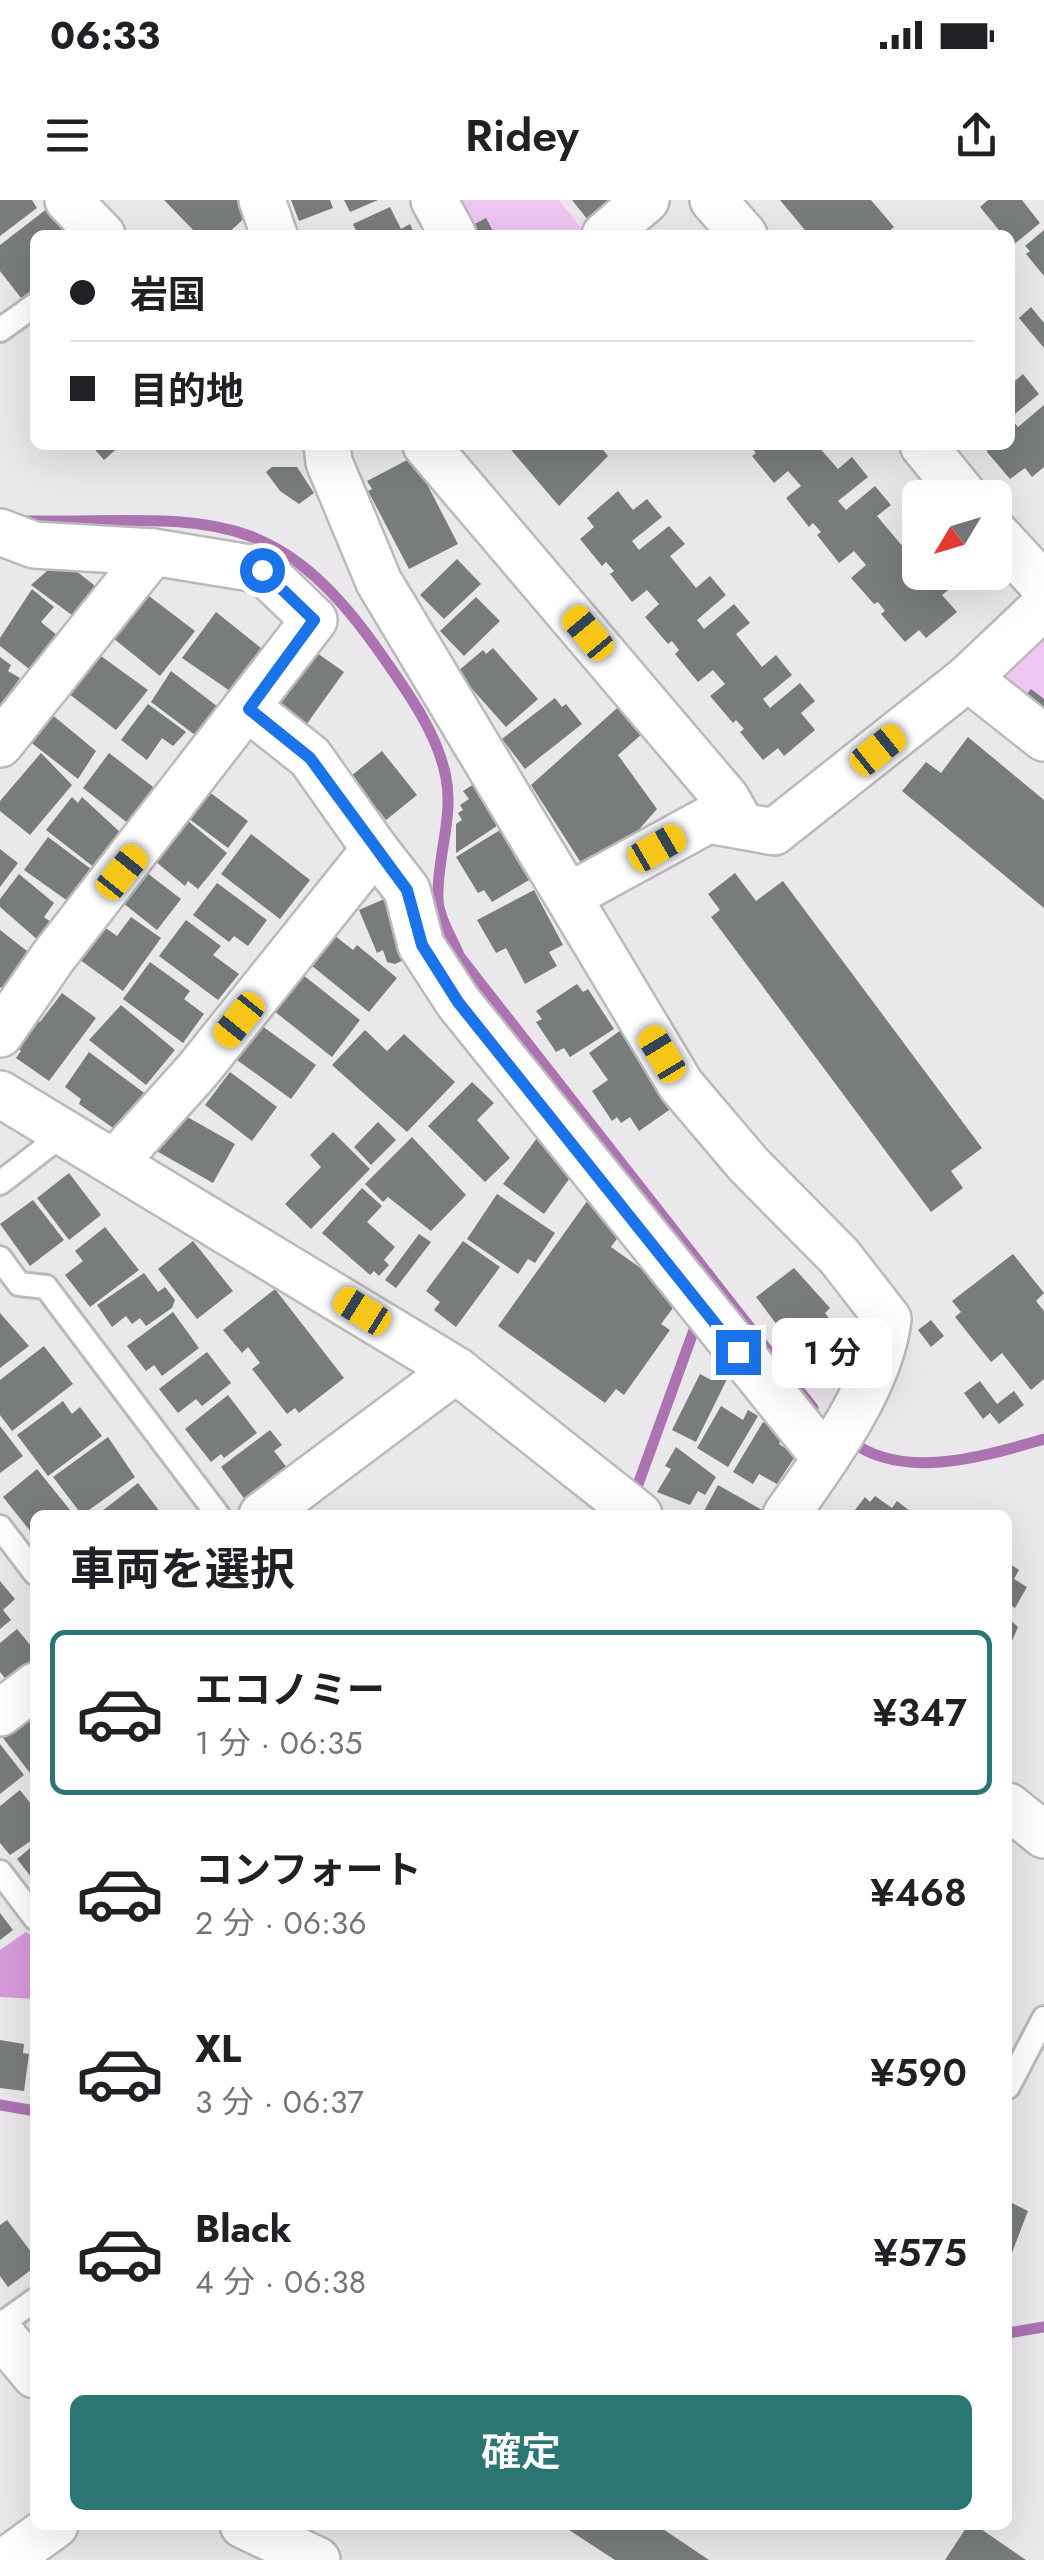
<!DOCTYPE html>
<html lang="ja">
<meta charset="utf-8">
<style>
body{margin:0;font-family:Jost,"Noto Sans JP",sans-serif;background:#f2f2f2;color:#202124;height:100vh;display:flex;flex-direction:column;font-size:38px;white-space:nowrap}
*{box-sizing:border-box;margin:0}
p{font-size:32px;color:#757577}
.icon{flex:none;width:55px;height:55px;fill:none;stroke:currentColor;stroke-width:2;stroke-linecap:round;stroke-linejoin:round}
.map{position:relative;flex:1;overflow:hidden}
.drawer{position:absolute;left:30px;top:1310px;width:982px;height:1020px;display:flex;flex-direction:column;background:#fff;border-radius:15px;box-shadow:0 10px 40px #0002}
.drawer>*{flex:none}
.top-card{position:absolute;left:30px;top:30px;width:985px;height:220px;border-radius:15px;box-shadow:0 10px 40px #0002;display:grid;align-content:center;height:220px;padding:0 40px;background:#fff}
.needle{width:65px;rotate:232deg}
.tools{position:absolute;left:902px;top:280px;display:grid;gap:20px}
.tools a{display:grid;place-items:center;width:110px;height:110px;border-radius:15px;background:#fff;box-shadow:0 10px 40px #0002;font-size:50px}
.end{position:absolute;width:45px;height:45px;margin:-22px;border:12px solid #1a73e8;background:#fff;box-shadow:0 0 0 5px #fff}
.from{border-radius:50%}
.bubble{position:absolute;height:70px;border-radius:15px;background:#fff;box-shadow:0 10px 40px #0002;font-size:32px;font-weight:600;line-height:70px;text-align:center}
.car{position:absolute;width:30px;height:60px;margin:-30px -15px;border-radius:12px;box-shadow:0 0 8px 2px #0007;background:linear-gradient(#f5c518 24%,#345 0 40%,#f5c518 0 76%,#345 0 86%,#f5c518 0)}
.top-card b{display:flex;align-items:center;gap:35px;height:95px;font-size:38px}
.top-card b+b{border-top:2px solid #e0e0e0}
.top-card i{width:25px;height:25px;background:#202124}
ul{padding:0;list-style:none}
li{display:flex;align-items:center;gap:30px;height:165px;margin:0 20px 15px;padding:0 20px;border:5px solid transparent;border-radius:15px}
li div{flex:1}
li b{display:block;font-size:38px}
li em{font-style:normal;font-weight:600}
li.on{border-color:#2b7572}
li>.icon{width:90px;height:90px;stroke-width:1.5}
h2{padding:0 40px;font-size:45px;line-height:120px}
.primary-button{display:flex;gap:20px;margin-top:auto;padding:20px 40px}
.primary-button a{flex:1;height:115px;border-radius:15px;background:#2b7572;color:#fff;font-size:40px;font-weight:600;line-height:115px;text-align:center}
.status{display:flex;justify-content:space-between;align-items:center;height:70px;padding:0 50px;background:#fff;direction:ltr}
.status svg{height:28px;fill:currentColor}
header{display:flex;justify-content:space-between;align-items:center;height:130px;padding:0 40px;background:#fff;font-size:45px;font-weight:600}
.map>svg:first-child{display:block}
.green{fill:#efc6f2}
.forest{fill:#d69adb}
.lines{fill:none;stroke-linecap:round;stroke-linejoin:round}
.stream{stroke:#ac73b1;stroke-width:11}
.building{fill:#787c7c}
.lane-casing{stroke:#bbb9bb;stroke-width:28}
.street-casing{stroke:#bbb9bb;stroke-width:50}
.lane{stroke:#fff;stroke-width:22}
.street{stroke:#fff;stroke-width:45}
.route{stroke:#1a73e8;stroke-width:12}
</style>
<div class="status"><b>06:33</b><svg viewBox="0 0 49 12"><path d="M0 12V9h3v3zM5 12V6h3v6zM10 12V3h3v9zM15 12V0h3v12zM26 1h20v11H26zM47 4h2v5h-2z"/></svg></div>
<header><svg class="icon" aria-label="menu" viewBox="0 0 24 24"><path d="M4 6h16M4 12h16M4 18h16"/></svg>Ridey<svg class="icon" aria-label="share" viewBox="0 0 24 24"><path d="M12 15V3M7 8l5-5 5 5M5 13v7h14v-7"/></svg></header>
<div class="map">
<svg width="1044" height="2360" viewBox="0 0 1044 2360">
<rect width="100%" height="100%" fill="#ebe8eb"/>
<g class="green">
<path d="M449,0H559L582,29L575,35H468Z"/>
<path d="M1044,433V522L996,474Z"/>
</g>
<path class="forest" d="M26,1732L35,1738V1799L0,1797V1750Z"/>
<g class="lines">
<g class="stream">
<path d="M23,321C199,323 272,295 383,457C408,493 438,534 446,578C454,617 436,661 438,700C439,718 453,740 460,757L813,1208"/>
<path d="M849,1240C903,1282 985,1256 1044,1239"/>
<path d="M636,1290L699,1116"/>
<path d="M0,1905L35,1911"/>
<path d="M1008,2133L1044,2127"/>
</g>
</g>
<g class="building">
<path d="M0,0H32L37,8L0,36Z"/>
<path d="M164,0H238L250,13L226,35H198Z"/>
<path d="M291,0H330L333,8L299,21Z"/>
<path d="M344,0H378L350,12Z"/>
<path d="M572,0H613L588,20Z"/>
<path d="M780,0H871L894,27L884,35H809Z"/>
<path d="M988,0H1022L1040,23L1012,46L1010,35H1003L980,7Z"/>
<path d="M390,7L401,29L410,24L415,35H358L353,24Z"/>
<path d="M48,8L68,35H35V88L21,98L0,71V45Z"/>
<path d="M486,18L494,33L476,35L471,26Z"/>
<path d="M1044,30V76L1026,54L1030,51L1025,46Z"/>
<path d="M1031,107L1044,123V148L1019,118Z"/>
<path d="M1023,174L1039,194L1010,218V185Z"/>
<path d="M1044,205V267L1032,277L1025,268L1010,279L987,252L988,245H1010V218L1018,227Z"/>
<path d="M91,245H121L104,260Z"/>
<path d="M507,245H599L608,256L559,306Z"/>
<path d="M749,245H817L838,269L852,257L868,277L838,301L846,310L875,286L891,305L877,316L904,348L918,337L920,339V368L905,381L912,389L932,372H948L957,383L942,395L957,412L926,438L919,430L905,442L881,414L885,411L878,402L874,404L851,378L866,365L854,351L839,363L817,335L821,332L813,323L809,327L786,298L801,286L788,271L774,283L752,256L756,253Z"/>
<path d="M413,257L458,344L409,369L368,291L372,289L367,281Z"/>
<path d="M272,267H297L314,293L299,304L280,291L266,272Z"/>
<path d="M618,291L633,310L647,299L662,317L632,341L639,350L669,326L685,344L670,356L696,388L710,376L726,395L697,420L704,429L734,404L750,423L736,434L762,467L776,455L792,475L763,499L770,508L800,483L815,501L801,513L815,530L784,556L778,548L763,560L740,532L744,529L736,520L733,523L710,496L725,484L713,470L698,482L675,454L679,450L672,441L668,444L645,417L659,404L647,390L632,402L610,374L614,371L606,362L602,366L580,339L594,327L587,318Z"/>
<path d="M457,359L481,384L444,419L420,395Z"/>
<path d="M57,362L67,364L103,392L80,421L31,385Z"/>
<path d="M32,389L54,407L41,422L64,441L38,476L0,446V438Z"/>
<path d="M141,390L195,431L160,476L108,434Z"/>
<path d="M476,397L500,421L464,456L440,431Z"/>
<path d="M216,412L266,452L233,493L182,458Z"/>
<path d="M307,446L344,472L306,525L270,499Z"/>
<path d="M493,448L538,499L506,527L457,472L483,450L486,454Z"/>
<path d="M94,451L148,490L116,530L64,490Z"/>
<path d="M0,457L11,465L8,471L20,478L0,506Z"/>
<path d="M171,471L226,513L203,541L151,502Z"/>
<path d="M1031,489L1044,499V521L1020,502Z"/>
<path d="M555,498L562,507L566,504L582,524L525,569L502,539Z"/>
<path d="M625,501L649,528L618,555L657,609L628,642L626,639L615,649L612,645L585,669L531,585Z"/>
<path d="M148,504L186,532L173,546L162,538L147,560L121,540Z"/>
<path d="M50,513L96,551L78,579L29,541Z"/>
<path d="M968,537L1044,600V708L902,591L926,562L941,573Z"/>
<path d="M382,551L417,595L386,620L379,611L374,615L346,580Z"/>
<path d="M41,553L72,585L30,635L0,611V601Z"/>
<path d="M109,553L161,593L129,624L83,588Z"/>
<path d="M477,582L503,622L456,653V624L462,620L458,613L463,610L460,605L469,599L463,591Z"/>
<path d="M204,588L248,621L228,648L184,615Z"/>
<path d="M72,597L78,603L82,597L122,634L95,668L46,630Z"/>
<path d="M182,616L227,653L198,689L188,681L185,686L149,656Z"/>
<path d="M505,627L519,651L513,654L529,680L492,702L484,690L478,693L456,657Z"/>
<path d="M251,634L310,680L280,719L221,674Z"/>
<path d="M48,637L95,672L72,704L24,670Z"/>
<path d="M0,649L18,663L0,687Z"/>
<path d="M142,669L181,699L157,730L118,699Z"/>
<path d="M735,673L756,701L783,681L982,948L951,971L963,988L931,1012L711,717L720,710L708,694Z"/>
<path d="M19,674L54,703L44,717L59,728L46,747L0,707V699Z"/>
<path d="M217,683L267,720L248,746L234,736L229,742L193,715Z"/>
<path d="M534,690L563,745L549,752L557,766L525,784L506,748L496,753L477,720Z"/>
<path d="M391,696L412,756L395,764L387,762L383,750L377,753L359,710Z"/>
<path d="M131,717L161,738L123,791L76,757L100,724L117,736Z"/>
<path d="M186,720L221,746L213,755L239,774L218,800L159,756Z"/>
<path d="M0,730L36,758L9,794L0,787Z"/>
<path d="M330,732L353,750L357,745L397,778L369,812L306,761Z"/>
<path d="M150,762L190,791L184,799L204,814L183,843L123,799Z"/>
<path d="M298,771L360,820L332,857L269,807Z"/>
<path d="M577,784L583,792L588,789L614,829L570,857L564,848L556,852L536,822L542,819L536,811Z"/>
<path d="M62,793L96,818L49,881L16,858L21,851L8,841L29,814L40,822Z"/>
<path d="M121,805L175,850L146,885L89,840Z"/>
<path d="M262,826L316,865L291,899L237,860Z"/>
<path d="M365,830L387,851L404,834L455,882L407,932L332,865Z"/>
<path d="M621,830L675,906L639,931L630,917L621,923L617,917L612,921L592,891L608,880L589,853Z"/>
<path d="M89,852L147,895L119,932L79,904L81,899L65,887Z"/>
<path d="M230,872L277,907L252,941L205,905Z"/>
<path d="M472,882L494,903L477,920L510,958L485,982L428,926Z"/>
<path d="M175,910L235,944L213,983L153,949Z"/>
<path d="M378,922L396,940L371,965L354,947Z"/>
<path d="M333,932L370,969L311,1029L285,1004L321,967L310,955Z"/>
<path d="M412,937L466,995L431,1031L388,997L383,1002L365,984Z"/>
<path d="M537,938L577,968L544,1014L503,984Z"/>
<path d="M69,973L101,1015L69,1040L37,998Z"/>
<path d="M362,988L382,1006L367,1022L395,1047L384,1060L389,1065L379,1076L374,1071L370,1075L322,1033Z"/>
<path d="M497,994L555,1033L535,1063L528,1059L518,1074L467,1039Z"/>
<path d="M590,997L628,1024L611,1047L681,1097L661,1124L670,1130L624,1195L616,1189L605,1203L498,1126Z"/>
<path d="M33,1000L64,1040L30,1066L0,1024Z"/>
<path d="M105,1027L139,1070L90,1107L65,1075L83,1061L75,1051Z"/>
<path d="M419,1034L431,1042L396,1088L385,1080Z"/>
<path d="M193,1041L233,1091L197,1119L158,1069Z"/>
<path d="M463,1041L500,1067L456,1127L434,1110L440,1102L426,1091Z"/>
<path d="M1013,1054L1044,1093L1036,1101L1044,1111V1179L1031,1190L1002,1153L991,1162L955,1117L961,1112L952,1101Z"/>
<path d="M794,1068L830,1108L825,1113L841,1134L805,1162L756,1097Z"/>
<path d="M144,1073L158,1092L165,1087L175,1100L172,1108L146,1126L140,1118L132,1124L126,1116L112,1127L97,1105Z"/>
<path d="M275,1089L344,1178L299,1213L295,1208L287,1214L252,1169L260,1163L248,1147L242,1153L223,1130Z"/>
<path d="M173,1112L199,1148L162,1176L154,1165L146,1171L127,1146Z"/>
<path d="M0,1113L29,1146L0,1168Z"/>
<path d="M931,1120L944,1136L931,1147L918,1130Z"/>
<path d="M44,1146L73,1184L12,1231L0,1215V1180Z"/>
<path d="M207,1152L231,1183L202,1206L196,1199L178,1213L159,1189Z"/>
<path d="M719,1166L731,1171L696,1242L672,1230L700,1174L711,1180Z"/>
<path d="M980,1181L997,1204L1014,1191L1024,1205L999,1224L990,1213L983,1219L964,1193Z"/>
<path d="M228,1195L257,1233L224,1258L221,1254L211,1262L185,1229Z"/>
<path d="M63,1201L72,1214L80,1207L102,1236L48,1276L17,1235Z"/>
<path d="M721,1206L743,1220L748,1210L758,1216L728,1267L697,1248Z"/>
<path d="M763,1222L784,1235L779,1244L796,1255L777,1284L759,1274L753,1284L733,1272Z"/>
<path d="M0,1226L23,1256L0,1273Z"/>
<path d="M270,1230L282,1245L274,1251L288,1269L246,1301L221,1267Z"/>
<path d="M108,1237L135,1277L82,1315L53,1277Z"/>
<path d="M676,1247L716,1277L705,1295L698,1291L690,1305L657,1292L671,1269L665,1266Z"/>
<path d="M37,1269L74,1315H35V1337L3,1297Z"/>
<path d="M138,1283L161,1313L97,1315Z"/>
<path d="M718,1285L762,1310L759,1315H702Z"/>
<path d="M875,1296L892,1308L897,1301L915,1315H851L865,1297L870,1302Z"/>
<path d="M1008,1363L1019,1370L1014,1379L1027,1387L1015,1408L1008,1404Z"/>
<path d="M0,1381L15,1399L3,1410L11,1420L0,1429Z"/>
<path d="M1008,1418L1018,1427L1008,1450Z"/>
<path d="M17,1429L31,1446L35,1443V1470L13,1488L0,1472V1443Z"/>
<path d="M30,1517L35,1524V1569L30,1573L3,1538Z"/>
<path d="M0,1544L24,1575L0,1594Z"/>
<path d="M20,1590L35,1609V1638L10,1655L0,1643V1606Z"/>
<path d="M35,1644V1682L17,1659Z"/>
<path d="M0,1713L13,1730L0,1740Z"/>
<path d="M0,1840L24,1844L23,1853L29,1854L24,1891L0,1888Z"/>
<path d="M1008,2001L1028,2011L1008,2063Z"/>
<path d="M7,2020L35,2057V2067L8,2087L0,2076V2025Z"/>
<path d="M572,2325H657L709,2360H615L569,2330Z"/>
<path d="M968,2325H975L1026,2360H945Z"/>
</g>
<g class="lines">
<g class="lane-casing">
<g id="lane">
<path d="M0,130L35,105"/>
<path d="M0,983L62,935"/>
<path d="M0,1058L19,1084L46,1087L218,1315"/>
<path d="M0,1327L35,1373"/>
<path d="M0,1672L35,1718"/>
<path d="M1008,1887L1044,1818"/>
<path d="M0,2125L35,2100"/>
</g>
</g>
<g class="street-casing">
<g id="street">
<path d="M68,0L102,35"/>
<path d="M262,0L274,35"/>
<path d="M434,0L453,35"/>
<path d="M713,0L744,35"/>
<path d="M605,35L646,0"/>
<path d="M327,245L329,262L379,382L681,885L748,964L839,1056L888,1119C881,1184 824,1262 786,1315"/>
<path d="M426,245L726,598L742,626L774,632L968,478L1044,406"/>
<path d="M923,245L966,298"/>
<path d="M0,332L34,345L153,352L262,370L314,420L53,757L0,834"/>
<path d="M995,333L1044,386"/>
<path d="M968,478L1044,538"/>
<path d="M0,544L153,352"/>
<path d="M375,649L407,690L421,745L458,802L825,1258"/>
<path d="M569,696L708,620L742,626"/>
<path d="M0,894L456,1170L639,1315"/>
<path d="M116,961L197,871L375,649L310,557L249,509"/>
<path d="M262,1315L456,1170"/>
<path d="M0,1513L35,1486"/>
<path d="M1008,1606L1044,1635"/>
<path d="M0,2133L35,2175"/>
<path d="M243,2325L317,2360"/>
<path d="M7,2360L55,2325"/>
</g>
</g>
<use href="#lane" class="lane"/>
<use href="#street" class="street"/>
</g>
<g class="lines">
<path class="route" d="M262,370L314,420L249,509L310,558L407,690L422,745L458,802L738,1152"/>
</g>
</svg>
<div class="tools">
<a><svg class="needle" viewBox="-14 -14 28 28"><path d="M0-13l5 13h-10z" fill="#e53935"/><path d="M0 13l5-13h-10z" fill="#757577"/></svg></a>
</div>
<i class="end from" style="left:262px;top:370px"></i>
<i class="end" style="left:738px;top:1152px"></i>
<div class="bubble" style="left:772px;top:1118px;width:120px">1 分</div>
<i class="car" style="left:588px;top:433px;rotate:320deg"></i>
<i class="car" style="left:878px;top:550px;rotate:51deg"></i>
<i class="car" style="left:657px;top:648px;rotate:60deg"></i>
<i class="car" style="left:122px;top:672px;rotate:39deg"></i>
<i class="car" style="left:239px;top:820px;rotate:219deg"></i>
<i class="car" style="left:662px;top:854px;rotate:329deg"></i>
<i class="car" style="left:362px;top:1111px;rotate:302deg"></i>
<div class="top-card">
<b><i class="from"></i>岩国</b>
<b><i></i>目的地</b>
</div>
<section class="drawer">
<h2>車両を選択</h2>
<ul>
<li class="on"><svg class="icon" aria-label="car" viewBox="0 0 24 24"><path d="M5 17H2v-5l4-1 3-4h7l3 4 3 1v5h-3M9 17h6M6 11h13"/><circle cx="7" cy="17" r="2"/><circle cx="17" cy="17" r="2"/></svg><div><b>エコノミー</b><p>1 分 · 06:35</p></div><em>¥347</em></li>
<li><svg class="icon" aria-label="car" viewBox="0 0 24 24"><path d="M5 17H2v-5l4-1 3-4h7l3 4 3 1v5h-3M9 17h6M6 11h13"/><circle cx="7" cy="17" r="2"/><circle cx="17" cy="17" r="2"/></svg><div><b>コンフォート</b><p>2 分 · 06:36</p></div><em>¥468</em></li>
<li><svg class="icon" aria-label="car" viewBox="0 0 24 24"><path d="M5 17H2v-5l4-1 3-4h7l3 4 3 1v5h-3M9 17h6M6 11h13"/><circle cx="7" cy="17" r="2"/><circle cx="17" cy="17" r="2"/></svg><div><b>XL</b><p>3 分 · 06:37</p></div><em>¥590</em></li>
<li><svg class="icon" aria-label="car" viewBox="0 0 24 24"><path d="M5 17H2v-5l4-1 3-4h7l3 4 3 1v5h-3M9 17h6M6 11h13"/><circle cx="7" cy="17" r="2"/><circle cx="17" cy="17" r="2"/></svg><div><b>Black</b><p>4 分 · 06:38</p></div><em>¥575</em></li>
</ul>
<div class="primary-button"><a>確定</a></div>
</section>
</div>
